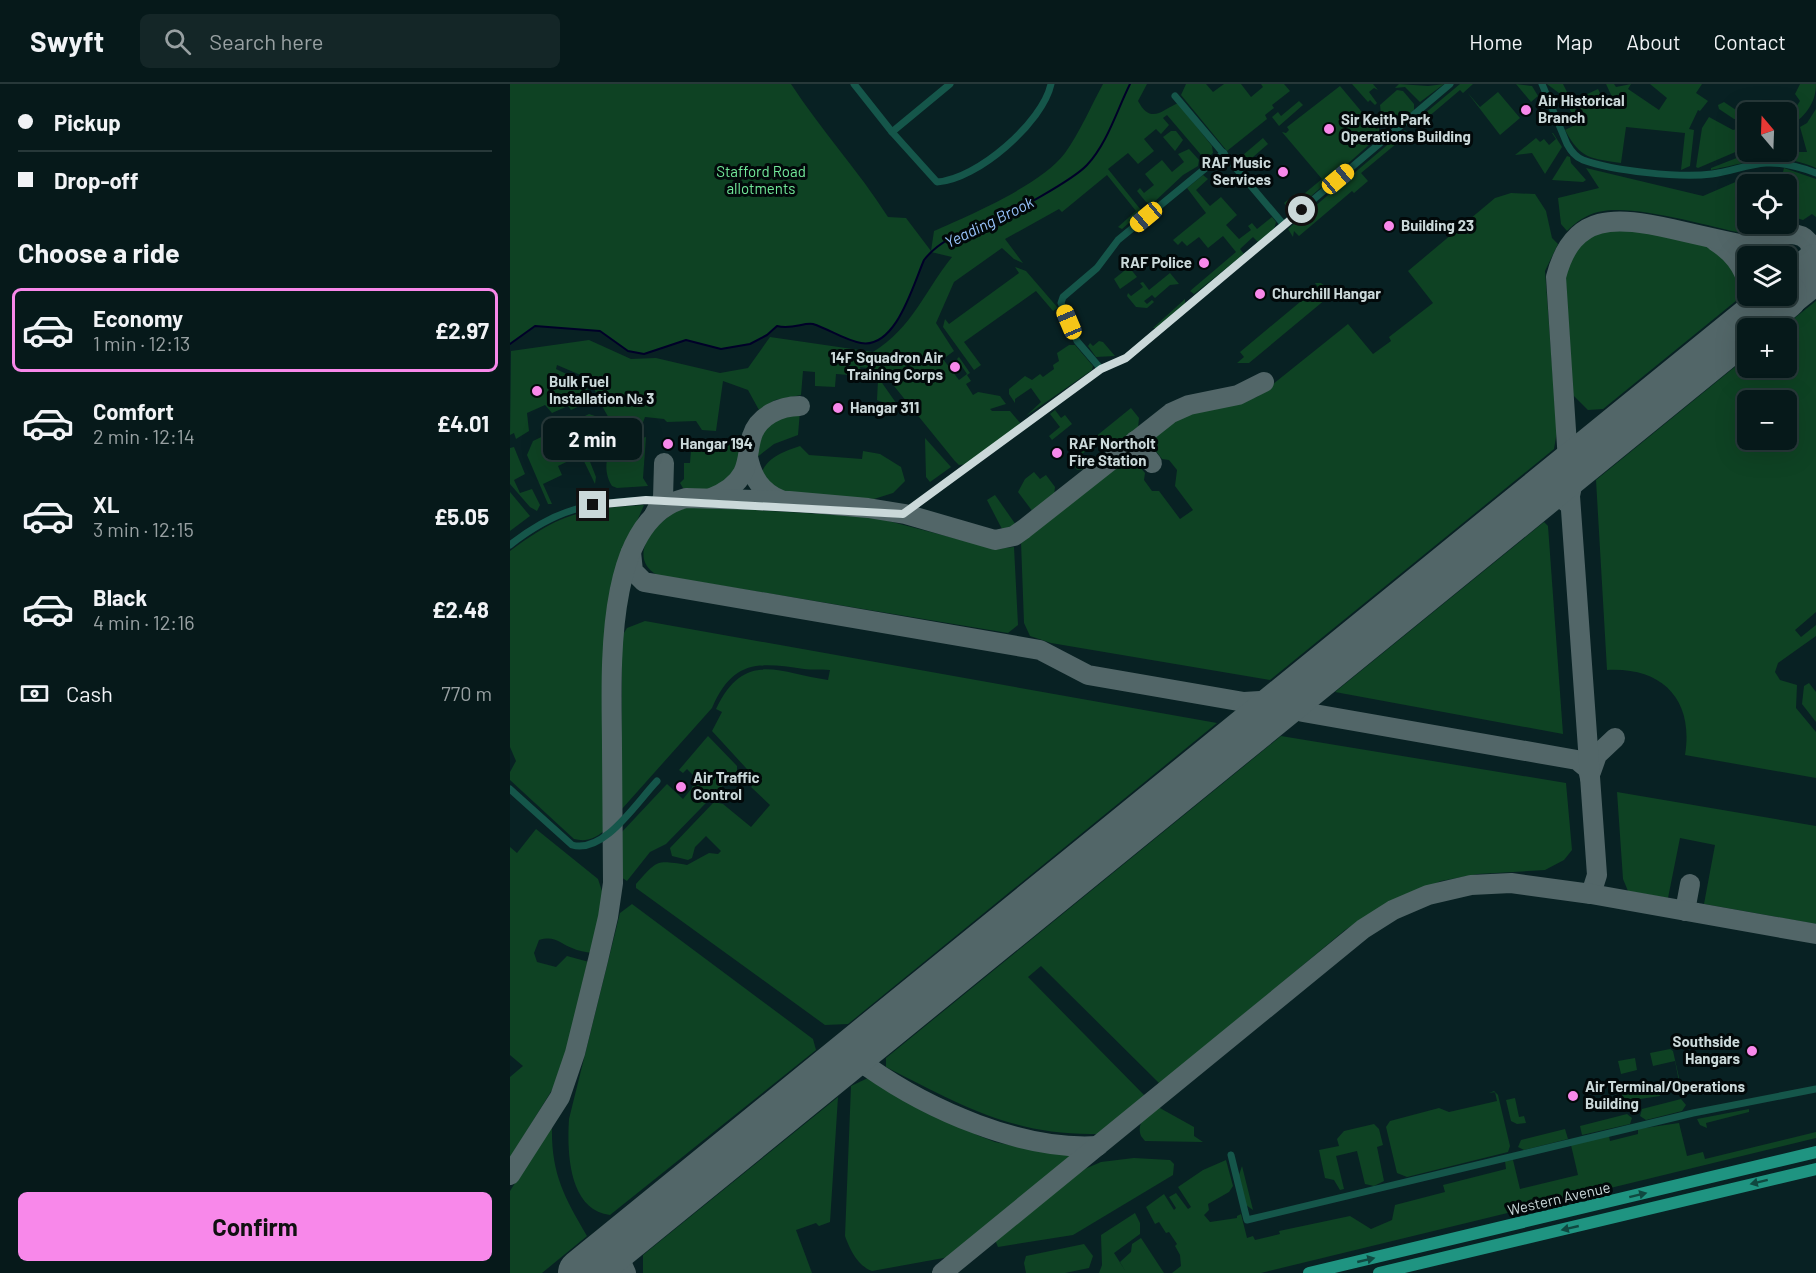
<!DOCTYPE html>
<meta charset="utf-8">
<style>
body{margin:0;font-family:Barlow,sans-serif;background:#142627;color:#f1f3f6;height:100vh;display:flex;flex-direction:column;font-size:22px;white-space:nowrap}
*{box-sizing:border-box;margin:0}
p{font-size:20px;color:#98a0a2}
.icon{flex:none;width:33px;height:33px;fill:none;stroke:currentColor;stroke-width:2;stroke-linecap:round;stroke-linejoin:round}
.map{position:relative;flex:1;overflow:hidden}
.side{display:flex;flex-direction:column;background:#06191a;width:510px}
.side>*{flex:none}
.banner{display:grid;align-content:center;height:132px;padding:0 18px;background:#06191a}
.needle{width:39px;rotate:341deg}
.controls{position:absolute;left:1227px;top:18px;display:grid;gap:12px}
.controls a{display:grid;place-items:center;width:60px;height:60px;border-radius:9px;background:#06191a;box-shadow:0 6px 24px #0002,0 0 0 2px #273839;font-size:30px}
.end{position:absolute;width:27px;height:27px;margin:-14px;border:8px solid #cad8d9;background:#111;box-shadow:0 0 0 3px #111}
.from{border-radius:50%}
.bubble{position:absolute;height:42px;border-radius:9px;background:#06191a;box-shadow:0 6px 24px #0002,0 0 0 2px #273839;font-size:20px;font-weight:700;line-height:42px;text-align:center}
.car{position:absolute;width:18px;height:36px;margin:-18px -9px;border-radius:8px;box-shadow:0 0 4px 2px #0007;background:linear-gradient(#f5c518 24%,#345 0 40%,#f5c518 0 76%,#345 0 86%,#f5c518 0)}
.banner b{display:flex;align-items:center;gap:21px;height:57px;font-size:22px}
.banner b+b{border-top:2px solid #273839}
.banner i{width:15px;height:15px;background:#f1f3f6}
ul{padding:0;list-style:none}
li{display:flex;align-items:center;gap:18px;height:84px;margin:0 12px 9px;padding:0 6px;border:3px solid transparent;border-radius:9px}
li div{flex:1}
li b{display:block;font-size:22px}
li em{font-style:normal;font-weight:700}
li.active{border-color:#f888ea}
li>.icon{width:54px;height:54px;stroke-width:1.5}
h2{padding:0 18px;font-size:27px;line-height:72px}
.pay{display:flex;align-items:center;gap:15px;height:66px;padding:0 18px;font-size:22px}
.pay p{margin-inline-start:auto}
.cta{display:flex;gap:12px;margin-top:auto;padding:12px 18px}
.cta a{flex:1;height:69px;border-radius:9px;background:#f888ea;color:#111;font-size:24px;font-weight:700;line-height:69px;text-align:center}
header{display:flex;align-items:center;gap:36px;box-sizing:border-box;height:84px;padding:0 30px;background:#06191a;border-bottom:2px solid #273839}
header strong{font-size:28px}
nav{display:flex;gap:33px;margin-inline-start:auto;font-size:21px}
.search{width:420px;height:54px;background:#142627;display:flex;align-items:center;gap:15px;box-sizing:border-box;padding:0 21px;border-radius:9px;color:#98a0a2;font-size:22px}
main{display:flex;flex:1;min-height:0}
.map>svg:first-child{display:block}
.green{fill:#0e4223;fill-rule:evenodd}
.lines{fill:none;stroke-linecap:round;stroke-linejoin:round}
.stream{stroke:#000028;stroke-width:2}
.taxiway{stroke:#526668;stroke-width:20}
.runway{stroke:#526668;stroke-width:48}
.minor{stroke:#15564a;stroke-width:7}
.trunk{stroke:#1f9481;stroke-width:12}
.oneway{fill:#0f4840}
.route{stroke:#cad8d9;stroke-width:8}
.poi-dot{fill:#f888ea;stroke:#02090a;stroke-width:2}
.labels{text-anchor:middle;stroke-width:6;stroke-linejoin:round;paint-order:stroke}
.poi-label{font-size:15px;font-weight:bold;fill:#cad8d9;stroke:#02090a;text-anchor:start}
.park-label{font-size:15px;fill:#72e89a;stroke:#02090a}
.street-label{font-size:15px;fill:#cad8d9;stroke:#02090a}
.water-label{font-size:16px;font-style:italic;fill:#97c2fa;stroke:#02090a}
</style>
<header>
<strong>Swyft</strong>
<div class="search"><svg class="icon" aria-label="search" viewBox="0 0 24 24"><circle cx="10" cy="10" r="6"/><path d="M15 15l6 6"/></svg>Search here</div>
<nav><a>Home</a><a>Map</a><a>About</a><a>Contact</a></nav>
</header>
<main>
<section class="side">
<div class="banner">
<b><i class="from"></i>Pickup</b>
<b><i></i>Drop-off</b>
</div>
<h2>Choose a ride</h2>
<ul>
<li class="active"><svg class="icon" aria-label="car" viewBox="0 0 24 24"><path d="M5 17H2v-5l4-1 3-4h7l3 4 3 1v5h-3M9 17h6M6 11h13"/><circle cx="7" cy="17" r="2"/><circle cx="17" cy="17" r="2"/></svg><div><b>Economy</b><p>1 min · 12:13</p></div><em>£2.97</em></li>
<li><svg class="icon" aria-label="car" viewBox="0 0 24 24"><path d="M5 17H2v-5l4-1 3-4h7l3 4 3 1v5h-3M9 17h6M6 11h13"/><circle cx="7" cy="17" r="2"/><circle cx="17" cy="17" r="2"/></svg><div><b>Comfort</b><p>2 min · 12:14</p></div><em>£4.01</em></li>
<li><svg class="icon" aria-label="car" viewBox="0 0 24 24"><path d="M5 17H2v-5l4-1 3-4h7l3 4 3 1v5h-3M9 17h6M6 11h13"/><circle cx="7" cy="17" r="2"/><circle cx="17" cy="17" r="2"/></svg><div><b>XL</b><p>3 min · 12:15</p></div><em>£5.05</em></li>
<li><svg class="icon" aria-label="car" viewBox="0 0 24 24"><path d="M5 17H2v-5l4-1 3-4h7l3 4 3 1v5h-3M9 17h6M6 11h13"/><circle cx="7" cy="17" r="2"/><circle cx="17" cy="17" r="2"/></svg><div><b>Black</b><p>4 min · 12:16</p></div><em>£2.48</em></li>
</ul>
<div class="pay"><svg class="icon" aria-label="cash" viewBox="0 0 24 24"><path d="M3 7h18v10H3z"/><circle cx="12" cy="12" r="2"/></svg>Cash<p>770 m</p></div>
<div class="cta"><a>Confirm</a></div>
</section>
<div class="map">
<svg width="1306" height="1189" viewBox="0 0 1306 1189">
<rect width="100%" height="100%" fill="#082123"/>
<g class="green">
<path d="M0,0H281C311,46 348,86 378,133L396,134L421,167L424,147C460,131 531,101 555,69C570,48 581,22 593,0H637L628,17C641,41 652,26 668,19L702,62L703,69L697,74L692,72L657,31L653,34L659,41L651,50L646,45L634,55L644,67L628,80L618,69L598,85L631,126L628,131L612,145L608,143L626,127L597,91L552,128L549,125L495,155L513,179L504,175L492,164L444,198L426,239L444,267L433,275L449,296L457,290L447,275L449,273L460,289L457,291L461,297L456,300L463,311L468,308L490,312L496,320L480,325L482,327H500L511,340L458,380L449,381L444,376L371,286L350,283L352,292L326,290L325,303L305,302V288L293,287L291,311L265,316L249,326L238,306L213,297L206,347L192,346L186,337L157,338L154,335L135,333L132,341L107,345C97,334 86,310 80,295L47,281L46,285L75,299L83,320H74L61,326L58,322L42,329L35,321L17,329L19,347L6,355L4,349L0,351L1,267L79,256L121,275L146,274L210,289L238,284L260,253L363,268C403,243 414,208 442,173L421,168L414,176C403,201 386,265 351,259C334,256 319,245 303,240C294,238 282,246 267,242L257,251L240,260L211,265L176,256L134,270L118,267L90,247L26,242L0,260Z"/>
<path d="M676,0H696L703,8L714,0H731L741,13L753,3L751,0H774L780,7L762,21L764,24L755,31L757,35L717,67L671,11Z"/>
<path d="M842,0H863L868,6L864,4L859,8L867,19L865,21L860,16L858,18Z"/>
<path d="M889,0L918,2L934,0L910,18L895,3L885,4Z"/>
<path d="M950,0H963L953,9L950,6L917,34L914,30Z"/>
<path d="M1006,0L1022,2L1028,12L1021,18Z"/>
<path d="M1037,0H1053L1066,26L1075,22L1071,13L1088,5L1096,21L1104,17L1096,0H1104L1106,3L1121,0L1118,5L1149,26L1157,14L1140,0H1192L1186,9L1198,17L1190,27L1188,26L1179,45L1184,46L1180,82L1171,86L1175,49L1116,43L1111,79C1081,74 1071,76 1055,46L1067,40L1053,12Z"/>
<path d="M1290,0H1306C1306,20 1294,34 1277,44L1276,28H1259L1263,22L1272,27L1276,23H1286L1290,17L1285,10Z"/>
<path d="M830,2L866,45L869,44V52L782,129L774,119L785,110L789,114L812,95L772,48L776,49L779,46L777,43Z"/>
<path d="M887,6L893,7L904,20V26L888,40H880L871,30L870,21Z"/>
<path d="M957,8L970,23L988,8L1010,34L990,51Z"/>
<path d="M789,17L793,21L769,42L762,33L768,28L771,32Z"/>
<path d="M1214,18L1229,28V35H1224L1209,25L1208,21Z"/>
<path d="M1306,25V84C1266,67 1242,78 1201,86V84L1242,68H1297L1290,43L1297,39Z"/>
<path d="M1199,33L1223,46L1234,43L1237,45V63L1188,84L1186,83L1192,44Z"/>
<path d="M895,46L898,50L851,89L858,97L844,109L842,107L789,152L784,147L783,153L778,145Z"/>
<path d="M661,47H666L673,56L665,67L653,53Z"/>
<path d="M1042,49H1043L1052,63L1035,90L1022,69L1005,71L1026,54L1030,58L1034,55L1039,61L1046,55Z"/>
<path d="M1277,49H1283L1287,58L1282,64H1277Z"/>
<path d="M753,54L758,60L735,80H728L726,77Z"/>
<path d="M679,65L689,76L688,82L673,91L642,120L636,118L627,107L630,104L634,109L644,101L635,90L652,76L662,88L674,78L668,70Z"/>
<path d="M1057,72L1060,73L1061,79L1076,96L1073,98L1042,96Z"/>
<path d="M1076,84L1193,112L1237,93L1240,100H1238L1237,118L1235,123L1238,140H1241L1243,145L1232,149C1197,142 1121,119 1088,128C1076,131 1066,138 1057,147L1051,140L1048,114L1089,104Z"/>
<path d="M1274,84L1306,95V133L1302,130L1293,136L1277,131L1276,100H1270Z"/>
<path d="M693,91L698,95L686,106L700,122L711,113L727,131L716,141L729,155L741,146L738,142L742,139L747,145L762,133L766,138L764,145L748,158L743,153L730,165L734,170L684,210L680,207L726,168L713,152L698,164L689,153L677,162L672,157L668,161L663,156L696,129L677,104Z"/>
<path d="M1001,109L1025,110L1036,127L1042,154L1048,160L1035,187L1047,347L1044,365L760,596L541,559L520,552L514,539L511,458L615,376H624L635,389L634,396L642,407H649L670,435L683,426L665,402L667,386L659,376L652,375L642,362L644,353L662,338L682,329L747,313L838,240L863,270L881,257L879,253L923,219L898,187L985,114Z"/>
<path d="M1108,143C1132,148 1181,153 1201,164C1217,174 1233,197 1227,216L1093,325L1078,326L1063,311L1055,185L1076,154Z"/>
<path d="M505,183L516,187L548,224L543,227L526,207L454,258L471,281L464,286L433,243L435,235L439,240L509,189Z"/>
<path d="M619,183L627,193L610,205L604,195Z"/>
<path d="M660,189L669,200L660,201L645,214L642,211L634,217L637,220L642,216L644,218L637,224L626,223L617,212L618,209L621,212L633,203L630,199L633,198L639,206Z"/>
<path d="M805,199H811L817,204L816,215L739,279H727L734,273L730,268L808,203Z"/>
<path d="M675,215V221L647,244H643Z"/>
<path d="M1306,217V528L1285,546L1291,553L1306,541V552L1268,579L1265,588L1270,596L1287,601L1286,624L1306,648V694L1175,671C1184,616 1153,583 1097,586L1086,396L1237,273L1238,284H1276V244H1272ZM1276,316V356H1238V316Z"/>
<path d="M589,257L593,258L605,272L586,273L578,262L580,259L583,262Z"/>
<path d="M559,261H565L583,282L582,286L516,332L531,318L521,304L505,315V319L499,310V305L515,292L522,296L530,290L533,293L544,285L543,281L549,277L547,269Z"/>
<path d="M368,296H370L391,326L367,316Z"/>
<path d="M621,324L629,334L628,344L605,363L594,364L583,354L579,360L581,363L571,371L576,379V385L567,386L558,375Z"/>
<path d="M545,326L551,334L555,331L562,340L542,356L539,352L550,343L540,330Z"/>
<path d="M290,327L288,351L264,360L246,374C248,348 262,330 290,327Z"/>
<path d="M79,330L91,334L99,348L88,369L82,356L73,360L86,393L85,400L71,371L48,382L52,391L33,400L42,420H38L17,371L23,357Z"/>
<path d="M136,353L133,394L138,402L107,404L102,402C93,388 94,366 111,358C118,355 128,355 136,353Z"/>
<path d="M415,354L441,383L420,398L416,393Z"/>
<path d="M193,356H206L229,364C234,382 218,399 202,404C193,407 182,404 173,404L170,399L174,395V379H180L181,366L188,365Z"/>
<path d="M290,362L299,371L352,375L353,367L370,370L391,383L395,397L383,409L364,415L278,409L263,403L252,388C258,373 275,367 290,362Z"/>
<path d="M4,363L15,390L4,396L10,409L22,405L30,421L27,427L20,423L0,400V364Z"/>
<path d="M524,388L530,395L536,391L545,403L544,412L523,428L508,408L515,395Z"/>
<path d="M0,408L20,432L0,447Z"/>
<path d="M485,411L506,441L493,447L477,416Z"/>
<path d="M134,421L108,481L95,560L94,747C84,755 76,758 64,755L0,696V688L6,677L0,663V467C51,429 71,425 134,421Z"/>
<path d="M177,422L363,433L486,465L504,463L508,541L498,549L147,491C112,470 153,431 177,422Z"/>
<path d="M1034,438L1038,442L1053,650L825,608Z"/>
<path d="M135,537L707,639L338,940L315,941L126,804V800C148,776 145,776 177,781L199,769L208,770L211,767L196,752L185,763L182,774L178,776L162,772L160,764L204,718L213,720L241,743L260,721L241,703L247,696L202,647L212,628L206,625C235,564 270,590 318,596L320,586C310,585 301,586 294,585C248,578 223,576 202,624L111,726L112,552L117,544Z"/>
<path d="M1299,599L1306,608V638L1292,620L1294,602Z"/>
<path d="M198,652L227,682V687L156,760L140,768L117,797L111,793L110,750L157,700L173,715L182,704L184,692L177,685L173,689L169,686Z"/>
<path d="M771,652L1056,699L1062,766L1054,776L1035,786L968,790L931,797L880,818L835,846L650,1000L531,882L518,893L635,1012L588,1050C503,1052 449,1020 376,983V974Z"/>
<path d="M1107,708L1306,742V840L1194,820L1205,761L1170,754L1158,814L1118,807L1113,795Z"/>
<path d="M26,745L88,795L93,810V828L82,869C76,868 68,867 62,864C49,859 45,851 29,856L24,869L27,878L46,883L57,872L79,878L50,993L0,1074V993L13,982L0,971V763L7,769Z"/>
<path d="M122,820L303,955L306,966L100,1131C58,1126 57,1067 59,1035L110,829Z"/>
<path d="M1160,965L1163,967L1172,1007L1167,1008L1166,1004L1170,1003L1165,977L1143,982L1140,969Z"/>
<path d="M1125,974L1127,986L1111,990L1108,977Z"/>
<path d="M360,993L467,1051L485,1058L524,1066L564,1071L439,1173L362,1187C348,1182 340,1166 335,1152L341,1002Z"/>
<path d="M1114,1003L1116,1009L1148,1005L1150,1012L1130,1015L1115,1021L1108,1014L1112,1012L1111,1004Z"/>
<path d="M984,1007L988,1011L1000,1062L998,1068L897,1093L887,1089L876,1043L880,1037L929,1024L939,1028L987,1017L985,1008L979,1009Z"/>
<path d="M328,1013L320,1138L309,1142L306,1139L286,1146L302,1189H133V1171Z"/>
<path d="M1005,1014L1009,1033L1014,1032L1016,1039L1007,1040L1001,1037L996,1016Z"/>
<path d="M1171,1015L1176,1021L1172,1027L1136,1036L1130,1032L1132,1025Z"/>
<path d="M648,1023L684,1043V1052L693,1058L635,1057L631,1052C626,1037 638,1031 648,1023Z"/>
<path d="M1239,1025V1028L1196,1039L1197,1044L1190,1041L1187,1035Z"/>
<path d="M1117,1030L1122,1034L1120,1040L1072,1051L1070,1042Z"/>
<path d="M1169,1039L1177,1072L1193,1068L1195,1075L1306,1048V1054L751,1189H662L671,1182L670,1171L665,1162L667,1160L659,1148L656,1149L649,1138L645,1140L636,1123L654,1110L664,1126L666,1124L659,1113L666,1109L678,1125L681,1123L668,1103L693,1086L716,1076L723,1102L719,1108L698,1120L699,1126L694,1131L700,1138L727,1134V1132L731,1130L737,1154L743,1152L745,1156L770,1150L769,1147L840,1132L861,1145L882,1136L885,1121L935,1108L933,1101L996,1085L995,1077L1003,1076L1010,1105L1068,1091L1061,1061L1099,1052L1100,1057L1128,1050V1045Z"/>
<path d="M864,1040L869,1045L873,1061L867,1063L874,1097L864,1102L855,1100L847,1067L826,1072L834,1105L830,1106L824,1096L815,1094L809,1066L829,1062L827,1055L834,1047Z"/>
<path d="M40,1043H42C41,1089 54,1113 77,1152L32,1189H0V1107Z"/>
<path d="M1055,1045L1058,1055L1014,1066L1008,1063L1011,1056Z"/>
<path d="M624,1074L660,1076L664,1080L663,1091L563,1151L488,1163L485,1156L570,1087L591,1078Z"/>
<path d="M732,1082L743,1126L736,1121L729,1091Z"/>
<path d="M625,1129L630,1139V1150L604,1169L616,1188L610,1178L621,1168L622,1160L631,1154L654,1189H589L592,1181L591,1151Z"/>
<path d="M574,1160L583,1172L579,1184L555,1189H516L514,1179L516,1172Z"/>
</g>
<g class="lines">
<path class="stream" d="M0,260L25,242L90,247L118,267L134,270L176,256L211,265L240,260L257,251L267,242C282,246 294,238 303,240C319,245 334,256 351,259C386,265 403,201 414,176C431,154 457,147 481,138C501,130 563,96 577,81C597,60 607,26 620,0"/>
<g class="taxiway">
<path d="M1205,157C1222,168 1233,181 1238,201"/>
<path d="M1226,251L1236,230L1238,212"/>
<path d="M625,357L642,379"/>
<path d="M238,373C242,393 251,408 271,416"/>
<path d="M1046,397L1058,377L1046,193C1063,127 1107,133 1162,145C1188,151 1214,157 1239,162C1254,161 1269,150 1280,150C1303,150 1306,171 1301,188"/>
<path d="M201,414C214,409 226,402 233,389C239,377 238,364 242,352C248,332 270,322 290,322"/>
<path d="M1019,419L1033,410L1045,409L1060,421"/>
<path d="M144,431L153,414L154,379"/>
<path d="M121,468L123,487L134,498L530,566L578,591L734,618L767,616L801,596"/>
<path d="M791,604L786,615L793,628L1067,676L1078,685L1080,694"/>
<path d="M749,639L764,629L783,626"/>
<path d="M1081,688L1087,671L1105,654"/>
<path d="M1081,810L1087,791L1060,412C1064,386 1076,374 1095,357"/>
<path d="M1175,827L1180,800"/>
<path d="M360,953C353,964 352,971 358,983C419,1026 512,1067 588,1062"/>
<path d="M0,1091L50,1013L65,969L88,876L98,833L103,799C103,754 102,708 102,663C102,595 91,435 176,414L279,417L358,424L395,430L485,456L504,452L514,445L661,329L679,321L728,311L754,298"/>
<path d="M116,1189L108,1171L119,1150"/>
<path d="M432,1189L853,845L883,826L918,811L961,801L1001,799L1081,810L1306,850"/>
</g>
<g class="runway">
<path d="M1276,208L1306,184"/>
<path d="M72,1189L1273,212"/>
</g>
<g class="minor">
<path d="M344,0L382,48L427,98C467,96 533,38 541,0"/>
<path d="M1032,0L1057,60C1061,67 1065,73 1073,76C1104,87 1169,94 1202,90C1220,88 1238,80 1256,79C1274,78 1290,83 1306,89"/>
<path d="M665,12L774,141"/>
<path d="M382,48L440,0"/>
<path d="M591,285L567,257L551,219L553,213L587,184L608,156L714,69"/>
<path d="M0,461C47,424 78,419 136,416L393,430L591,285L616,274L940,0"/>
<path d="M0,705L62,761C94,770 126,719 147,697"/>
<path d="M721,1071L737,1136L1183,1029L1306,1005"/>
</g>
<g class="trunk">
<path d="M799,1189L1306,1068"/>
<path d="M869,1189L1306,1085"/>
</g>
</g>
<defs><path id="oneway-solid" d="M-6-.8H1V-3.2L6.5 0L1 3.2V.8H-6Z" transform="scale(1.5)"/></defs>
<g class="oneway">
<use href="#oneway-solid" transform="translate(1249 1098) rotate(166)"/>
<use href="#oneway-solid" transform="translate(1128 1111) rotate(-14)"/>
<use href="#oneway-solid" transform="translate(1060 1144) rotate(167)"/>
<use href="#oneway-solid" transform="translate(856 1176) rotate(-13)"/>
</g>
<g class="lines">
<path class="route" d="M83,421L136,416L393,430L591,285L616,274L792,126"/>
</g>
<g class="poi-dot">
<circle cx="1016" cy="26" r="6"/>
<circle cx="819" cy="45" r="6"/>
<circle cx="773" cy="88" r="6"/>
<circle cx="879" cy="142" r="6"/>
<circle cx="694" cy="179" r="6"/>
<circle cx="750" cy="210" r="6"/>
<circle cx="445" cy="283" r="6"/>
<circle cx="27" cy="307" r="6"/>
<circle cx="328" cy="324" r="6"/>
<circle cx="158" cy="360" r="6"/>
<circle cx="547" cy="369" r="6"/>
<circle cx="171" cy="703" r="6"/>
<circle cx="1242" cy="967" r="6"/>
<circle cx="1063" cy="1012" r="6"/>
</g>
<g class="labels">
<g class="poi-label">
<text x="1028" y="22">Air Historical<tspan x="1028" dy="17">Branch</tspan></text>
<text x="831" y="41">Sir Keith Park<tspan x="831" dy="17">Operations Building</tspan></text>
<text x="761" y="84" text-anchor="end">RAF Music<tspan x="761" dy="17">Services</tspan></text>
<text x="891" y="147">Building 23</text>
<text x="682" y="184" text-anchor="end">RAF Police</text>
<text x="762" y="215">Churchill Hangar</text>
<text x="433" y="279" text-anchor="end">14F Squadron Air<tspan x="433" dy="17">Training Corps</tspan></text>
<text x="39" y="303">Bulk Fuel<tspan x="39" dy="17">Installation № 3</tspan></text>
<text x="340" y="329">Hangar 311</text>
<text x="170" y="365">Hangar 194</text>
<text x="559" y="365">RAF Northolt<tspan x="559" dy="17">Fire Station</tspan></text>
<text x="183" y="699">Air Traffic<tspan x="183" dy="17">Control</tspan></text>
<text x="1230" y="963" text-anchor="end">Southside<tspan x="1230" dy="17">Hangars</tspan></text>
<text x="1075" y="1008">Air Terminal/Operations<tspan x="1075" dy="17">Building</tspan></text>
</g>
<g class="park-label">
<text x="251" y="93">Stafford Road<tspan x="251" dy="17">allotments</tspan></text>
</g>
<g class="street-label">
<text transform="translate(1049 1115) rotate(-13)" y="5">Western Avenue</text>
</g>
<g class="water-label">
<text transform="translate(479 138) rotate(-26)" y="6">Yeading Brook</text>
</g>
</g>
</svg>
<div class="controls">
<a><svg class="needle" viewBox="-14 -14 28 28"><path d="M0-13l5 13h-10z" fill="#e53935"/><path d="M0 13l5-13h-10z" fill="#98a0a2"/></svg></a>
<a><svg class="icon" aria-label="locate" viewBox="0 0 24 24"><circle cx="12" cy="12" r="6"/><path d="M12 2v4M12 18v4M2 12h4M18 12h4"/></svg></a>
<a><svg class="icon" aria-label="layers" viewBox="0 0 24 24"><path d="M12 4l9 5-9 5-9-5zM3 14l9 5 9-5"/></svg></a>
<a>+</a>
<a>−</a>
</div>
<i class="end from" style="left:792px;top:126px"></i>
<i class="end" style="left:83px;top:421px"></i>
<div class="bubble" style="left:33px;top:334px;width:99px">2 min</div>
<i class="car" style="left:828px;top:95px;rotate:50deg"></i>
<i class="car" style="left:636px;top:133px;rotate:230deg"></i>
<i class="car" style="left:559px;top:238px;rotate:337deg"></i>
</div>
</main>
